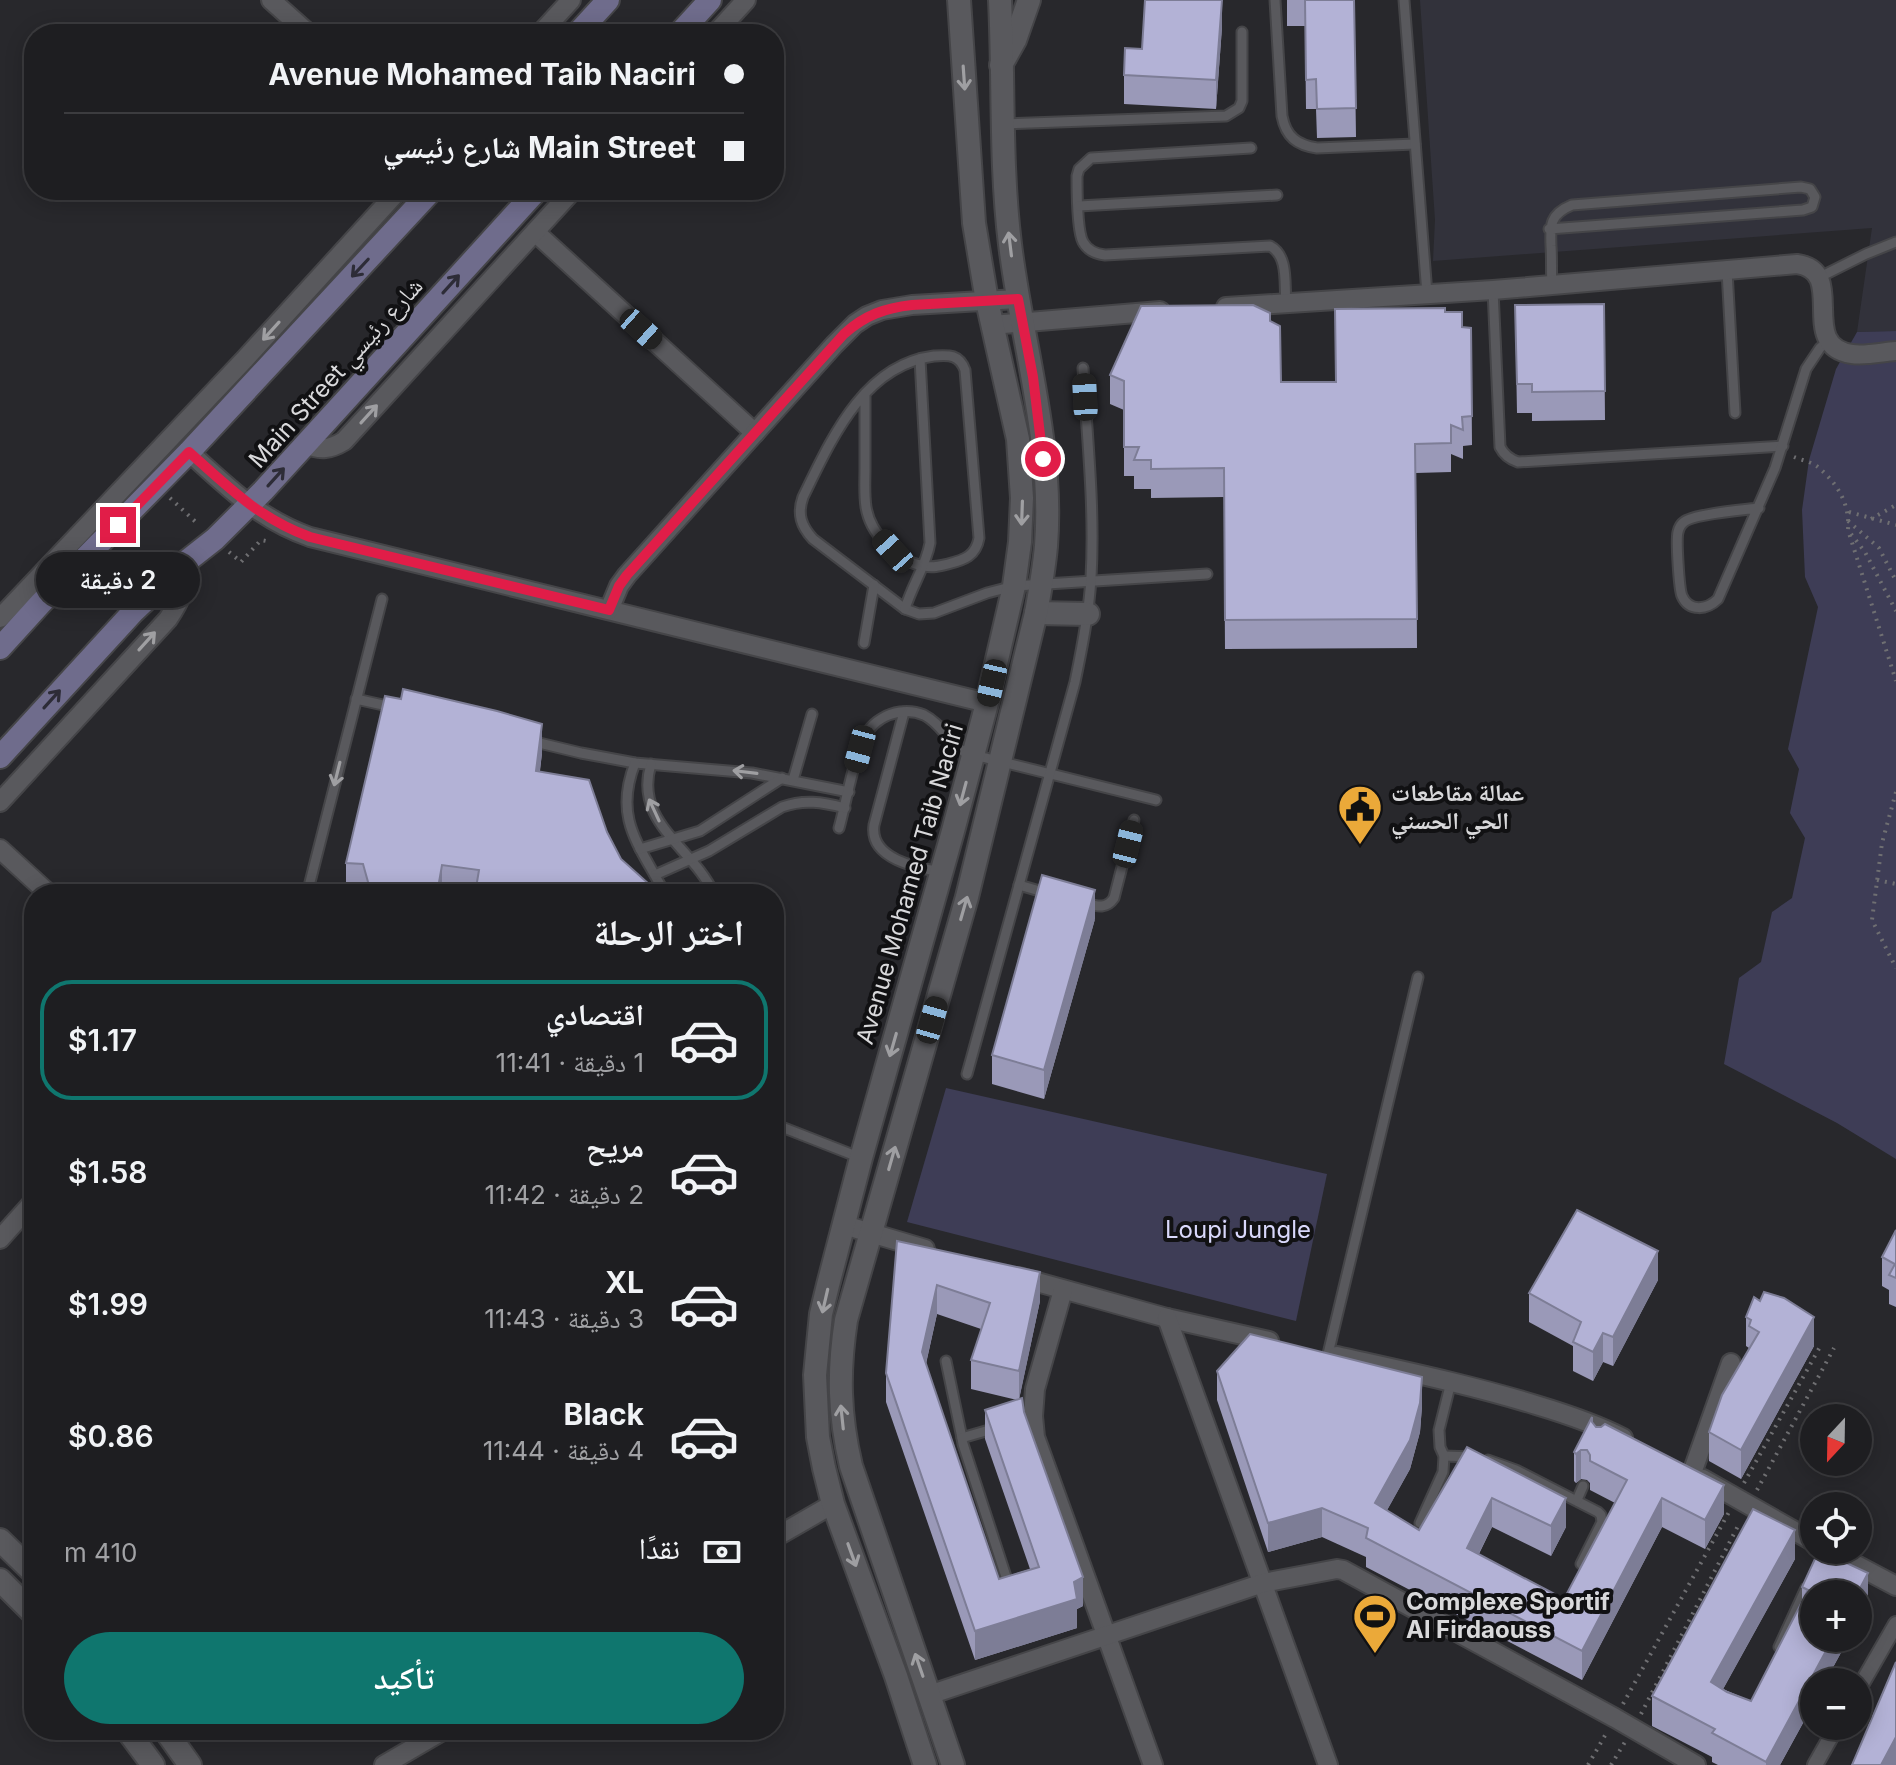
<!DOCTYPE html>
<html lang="ar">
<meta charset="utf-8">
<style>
body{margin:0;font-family:Inter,"Noto Naskh Arabic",sans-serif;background:#26272a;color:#f1f3f6;direction:rtl;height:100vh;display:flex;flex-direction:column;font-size:30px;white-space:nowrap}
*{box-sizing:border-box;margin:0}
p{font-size:26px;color:#a1a2a5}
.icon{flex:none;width:44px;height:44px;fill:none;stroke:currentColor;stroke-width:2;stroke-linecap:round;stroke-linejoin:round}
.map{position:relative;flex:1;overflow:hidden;direction:ltr}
.details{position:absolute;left:24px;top:884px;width:760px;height:856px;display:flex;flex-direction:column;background:#1e1e21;border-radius:32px;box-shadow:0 4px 20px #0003,0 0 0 2px #3c3c3f;direction:rtl}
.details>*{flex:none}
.hud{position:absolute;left:24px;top:24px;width:760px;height:176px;border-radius:32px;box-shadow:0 4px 20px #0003,0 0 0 2px #3c3c3f;direction:rtl;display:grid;align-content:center;height:176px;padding:0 40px;background:#1e1e21}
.needle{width:52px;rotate:202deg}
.buttons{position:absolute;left:1800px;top:1404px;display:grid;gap:16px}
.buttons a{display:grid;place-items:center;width:72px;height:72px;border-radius:50%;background:#1e1e21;box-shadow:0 4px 20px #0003,0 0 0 2px #3c3c3f;font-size:40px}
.end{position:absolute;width:36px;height:36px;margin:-18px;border:10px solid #e11d48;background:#fff;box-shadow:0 0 0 4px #fff}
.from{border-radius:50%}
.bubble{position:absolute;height:56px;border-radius:28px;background:#1e1e21;box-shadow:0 4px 20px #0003,0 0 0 2px #3c3c3f;font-size:26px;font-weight:600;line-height:56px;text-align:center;direction:rtl}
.car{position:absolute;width:24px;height:48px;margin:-24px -12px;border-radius:10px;box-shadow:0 0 6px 2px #0007;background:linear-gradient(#222 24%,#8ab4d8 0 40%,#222 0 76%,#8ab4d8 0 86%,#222 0)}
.hud b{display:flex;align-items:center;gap:28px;height:76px;font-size:30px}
.hud b+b{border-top:2px solid #3c3c3f}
.hud i{width:20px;height:20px;background:#f1f3f6}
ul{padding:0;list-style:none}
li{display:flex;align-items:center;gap:24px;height:120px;margin:0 16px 12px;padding:0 24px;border:4px solid transparent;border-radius:32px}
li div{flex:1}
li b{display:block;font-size:30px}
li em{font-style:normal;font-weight:600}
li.selected{border-color:#0f766e}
li>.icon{width:72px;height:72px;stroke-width:1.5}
h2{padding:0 40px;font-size:36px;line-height:96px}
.pay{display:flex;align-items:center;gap:20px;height:88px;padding:0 40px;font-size:30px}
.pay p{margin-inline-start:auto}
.action{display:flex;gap:16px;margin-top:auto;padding:16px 40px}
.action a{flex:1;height:92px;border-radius:48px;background:#0f766e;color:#fff;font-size:32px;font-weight:600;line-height:92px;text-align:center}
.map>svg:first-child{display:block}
.built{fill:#32323b}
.green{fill:#3e3d56}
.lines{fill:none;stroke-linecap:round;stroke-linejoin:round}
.service-casing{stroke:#454548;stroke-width:13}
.pedestrian-casing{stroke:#454548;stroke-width:18}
.minor-casing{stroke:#454548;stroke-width:22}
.tertiary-casing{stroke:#454548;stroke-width:26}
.secondary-casing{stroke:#454548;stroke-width:26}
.path{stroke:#6f6f72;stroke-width:4;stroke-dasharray:2 6;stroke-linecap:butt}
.service{stroke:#59595d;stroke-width:9}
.pedestrian{stroke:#59595d;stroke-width:14}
.minor{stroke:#59595d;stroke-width:18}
.tertiary{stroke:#59595d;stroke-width:22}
.secondary{stroke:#6f6c8c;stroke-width:22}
.wall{fill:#9a99b8;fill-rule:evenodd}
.shaded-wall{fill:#7d7d96}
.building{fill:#b3b2d6;stroke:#7d7d96;stroke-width:2}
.oneway{stroke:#9f9fa2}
.oneway2{stroke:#2d2c37}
.route{stroke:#e11d48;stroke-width:10}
.labels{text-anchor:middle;stroke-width:8;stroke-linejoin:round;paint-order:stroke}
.street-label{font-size:24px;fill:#d9d9db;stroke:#111113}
.poi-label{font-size:24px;font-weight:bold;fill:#d9d9db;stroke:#111113;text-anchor:start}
.park-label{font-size:24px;fill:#d9d8fb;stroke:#111113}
</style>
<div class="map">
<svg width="1896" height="1765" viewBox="0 0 1896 1765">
<rect width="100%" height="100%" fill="#28282c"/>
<path class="built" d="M1420,0H1896V331L1857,332L1872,228L1433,261L1435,220Z"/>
<g class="green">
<path d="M1896,331V1159L1837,1123L1724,1064L1739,978L1761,962L1772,912L1792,898L1805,838L1790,813L1799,769L1788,749L1818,607L1805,577L1802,510L1809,460L1836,369L1857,332Z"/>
<path d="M946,1088L1327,1174L1296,1321L907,1222Z"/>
</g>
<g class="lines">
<g class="service-casing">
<g id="service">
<path d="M1275,0L1282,116C1286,137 1297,145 1317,148L1415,144"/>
<path d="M1404,0L1427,294"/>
<path d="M1002,124L1226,116L1239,108L1242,101V32"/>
<path d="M1251,148L1091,158L1079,169L1077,176C1077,190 1077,231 1083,242C1088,251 1096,254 1105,255L1270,246C1289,256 1284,284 1286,303"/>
<path d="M1079,206L1277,195"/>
<path d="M1549,229L1803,210L1812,207L1815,197L1810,189L1801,187L1572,205C1550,214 1550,225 1551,246C1552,259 1551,272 1552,285"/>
<path d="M1727,271L1735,413"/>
<path d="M1820,277L1866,254L1896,242"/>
<path d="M1493,290L1500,447C1504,455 1509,459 1518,462L1783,446"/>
<path d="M865,394C865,419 865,444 865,469C865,482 864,494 866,507C870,533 897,562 924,566C932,568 940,566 948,564C964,560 976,556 979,538L965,370C959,354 949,355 934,356C863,365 831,440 803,497C797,514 801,526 813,539L905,609L919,614L934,613L987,593L1014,586L1207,574"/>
<path d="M1759,508C1744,510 1693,514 1684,522C1681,524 1679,528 1678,532C1676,540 1679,589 1682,596C1689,612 1707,610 1718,599L1775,468L1806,369L1820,348L1829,340"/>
<path d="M905,609C912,585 926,566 930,543L920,359"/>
<path d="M864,643L874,585"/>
<path d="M356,699L392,707"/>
<path d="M904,712L874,825C869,859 917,868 942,872"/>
<path d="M531,741L581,753L635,763L752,773L849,792"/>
<path d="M635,763C613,820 640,845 665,894"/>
<path d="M651,764C633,823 693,847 714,894"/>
<path d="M793,780L812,714"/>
<path d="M839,828C846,803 855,750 868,731C875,721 887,714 900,712C908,711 917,712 924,715C942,724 948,743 966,753L1156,800"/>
<path d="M640,849L700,831L782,778"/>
<path d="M655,875L709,851L782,807C804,799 822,802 845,808"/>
<path d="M1019,885L1050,894"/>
<path d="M307,894L382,599"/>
<path d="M1084,903C1096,906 1106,910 1114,898L1134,820"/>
<path d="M967,1074L1075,682C1082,648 1089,613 1091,578C1095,509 1087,437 1083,368"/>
<path d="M774,1124L861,1158"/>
<path d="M1328,1354L1418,977"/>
<path d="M946,1361L962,1438"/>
<path d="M996,1428L965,1437L962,1438L963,1444L1010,1589"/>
<path d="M1444,1456L1473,1457"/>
<path d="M1488,1460L1516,1470L1598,1512L1601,1515L1602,1522L1581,1564"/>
<path d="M1577,1500L1583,1486"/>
<path d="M1420,1523L1443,1472L1444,1456L1440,1447L1439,1430L1451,1382"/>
<path d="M1779,1647L1806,1588"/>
</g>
</g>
<g class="pedestrian-casing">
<g id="pedestrian">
<path d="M1858,1690L1896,1624"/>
<path d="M1815,1765L1837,1726"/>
</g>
</g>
<g class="minor-casing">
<g id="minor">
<path d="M271,0L309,34"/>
<path d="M540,34L571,0"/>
<path d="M715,34L746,0"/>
<path d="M535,232L755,433"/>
<path d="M1226,307L1493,290L1797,264C1849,271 1796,346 1852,354C1866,356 1882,352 1896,351"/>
<path d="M992,325L1160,311"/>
<path d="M306,444C320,451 331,449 344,441L573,190"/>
<path d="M189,452C229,488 259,519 310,537L987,703"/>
<path d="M609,610L619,586L627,575L834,345L855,324L867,316L882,310L912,305L1018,299"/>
<path d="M0,618L245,359L399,190"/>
<path d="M0,802L168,619C181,600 187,584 187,561"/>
<path d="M0,849L49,894"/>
<path d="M844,1225L925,1249"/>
<path d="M0,1239L34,1201"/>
<path d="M1019,1277L1167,1318L1269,1341"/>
<path d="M1063,1290L1035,1389L1033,1416L1035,1437L1153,1765"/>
<path d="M1167,1318L1328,1765"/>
<path d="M1337,1356C1404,1371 1471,1385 1536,1405C1566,1414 1596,1424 1623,1438"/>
<path d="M1692,1473L1731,1363"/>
<path d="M1703,1479L1814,1542"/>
<path d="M774,1538L833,1504"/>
<path d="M1828,1550L1896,1586"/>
<path d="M929,1695L1263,1583L1337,1569L1343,1570L1615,1718L1696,1765"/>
<path d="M384,1765L444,1730"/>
</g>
</g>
<g class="tertiary-casing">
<g id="tertiary">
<path d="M1001,65L1015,40L1029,0"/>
<path d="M1036,613L1088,614"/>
<path d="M0,1540L34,1573"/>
<path d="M0,1580L34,1614"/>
<path d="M127,1730L153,1765"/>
<path d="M165,1730L190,1765"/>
<path d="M925,1765L896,1676L833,1504L824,1468L818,1437L815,1375L821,1314L828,1285L861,1158L953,831L987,703L1014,586L1020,542L1022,498L1018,439L987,301L974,223L959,0"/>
<path d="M953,1765L851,1466C839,1415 838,1372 846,1320L967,897L1036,613C1040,591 1044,569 1046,546C1054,444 1022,344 1010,244C1000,163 1004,81 1000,0"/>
</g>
</g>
<g class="secondary-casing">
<g id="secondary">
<path d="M577,34L608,0"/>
<path d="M679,34L710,0"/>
<path d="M0,648L41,603L189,452L432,190"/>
<path d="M0,757L133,612L187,561L215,539L263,491L537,190"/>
</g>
</g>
<g class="path">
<path d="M1794,457C1801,460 1812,462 1818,467C1838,484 1850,504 1848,530L1896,681"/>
<path d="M170,498L199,525"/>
<path d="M1849,512L1896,525"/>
<path d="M1871,519L1896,505"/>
<path d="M1848,521L1879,548L1896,581"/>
<path d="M1851,534L1865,552L1896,611"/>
<path d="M229,552L241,562L261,540L271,542"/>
<path d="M1896,792L1882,843L1872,920L1896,968"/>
<path d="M1877,880L1896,884"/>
<path d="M1744,1483L1821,1345"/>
<path d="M1757,1490L1834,1348"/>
<path d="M1623,1704L1729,1512"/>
<path d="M1641,1714L1740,1522"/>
<path d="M1588,1765L1607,1732"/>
<path d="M1611,1765L1625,1742"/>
</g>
<use href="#service" class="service"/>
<use href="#pedestrian" class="pedestrian"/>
<use href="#minor" class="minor"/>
<use href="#tertiary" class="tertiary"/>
<use href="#secondary" class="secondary"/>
</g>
<g class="wall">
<path d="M1287,0H1354L1356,137L1317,138L1316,109H1306L1305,26H1287Z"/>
<path d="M1222,27L1216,109L1124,104V75L1142,49Z"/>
<path d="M1604,304L1605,420L1532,421V413H1517L1515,305Z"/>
<path d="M1445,312L1462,327L1471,328L1472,445L1463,446V459L1451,454V472L1416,473L1417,648L1225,649L1224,497L1151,498V489H1134V476H1124V410L1110,404V375L1270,321L1281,382H1336Z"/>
<path d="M542,753L540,771L607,832L621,859L660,894H363V893L346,892V863Z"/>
<path d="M1095,919L1044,1099L992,1084V1055Z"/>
<path d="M1896,1230V1307L1889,1304V1290L1882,1286V1257Z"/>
<path d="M897,1241L1040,1301L1019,1399L1083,1606L1077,1609V1628L975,1660L886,1402V1373ZM937,1314L981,1329L971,1360V1389L1017,1400L985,1410V1439L1030,1569L999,1579L926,1364Z"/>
<path d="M1658,1280L1613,1366L1603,1362L1593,1381L1573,1371V1346L1529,1322V1293Z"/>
<path d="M1746,1317L1814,1346L1741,1479L1709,1461V1432L1749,1350V1348L1746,1346Z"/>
<path d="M1217,1371L1422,1406L1420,1432L1410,1469L1387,1510L1419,1530L1467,1447L1566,1527L1551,1556L1492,1527L1479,1554L1564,1599L1615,1503L1590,1490V1483L1587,1480L1581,1479L1576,1483L1574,1481V1452L1592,1422L1596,1427L1724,1514L1705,1549L1662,1527L1582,1680L1366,1567V1557L1322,1537L1268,1552L1217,1400Z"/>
<path d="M1753,1509L1795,1530V1559L1723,1689L1751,1701L1802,1602V1587L1819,1550L1868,1573V1602L1858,1621V1594H1814V1638H1849L1825,1682H1814V1703L1780,1765H1718L1712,1762V1757L1652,1726V1696Z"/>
</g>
<g class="shaded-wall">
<path d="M1222,0V27L1216,109V80Z"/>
<path d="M542,724V753L536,800V771Z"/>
<path d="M442,865V894H437Z"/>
<path d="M1095,890V919L1044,1099V1070Z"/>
<path d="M1658,1251V1280L1613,1366V1337Z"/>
<path d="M1040,1272V1301L1019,1400V1371Z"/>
<path d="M937,1285V1314L922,1381V1352Z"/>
<path d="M1814,1317V1346L1741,1479V1450Z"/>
<path d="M1603,1333V1362L1593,1381V1352Z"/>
<path d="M1422,1377V1406L1420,1432L1410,1469L1375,1532V1503Z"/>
<path d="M1581,1450V1479L1576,1483V1454Z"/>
<path d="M1724,1485V1514L1705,1549V1520Z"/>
<path d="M1492,1498V1527L1467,1577V1548Z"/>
<path d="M1566,1498V1527L1551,1556V1526Z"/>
<path d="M1662,1498V1527L1582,1680V1651Z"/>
<path d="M1322,1508V1537L1268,1552V1523Z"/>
<path d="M1795,1530V1559L1711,1711V1682Z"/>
<path d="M1868,1573V1602L1858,1621L1857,1594Z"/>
<path d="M1083,1577V1606L1077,1609V1628L975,1660V1631Z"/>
<path d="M1833,1638H1849L1825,1682H1814V1703L1780,1765H1766V1762Z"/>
<path d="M1896,1737V1765H1881Z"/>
</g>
<g class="building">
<path d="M1145,0H1222L1216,80L1124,75L1125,48L1142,49Z"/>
<path d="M1305,0H1354L1356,108L1317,109L1316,79L1306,80Z"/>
<path d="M1604,304L1605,391L1532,392V384H1517L1515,305Z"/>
<path d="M1253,305L1270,313V321L1280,326L1281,382H1336L1335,309L1445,308V312H1462V327L1471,328L1472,416L1462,417L1463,430L1451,425V443L1415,444L1417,619L1225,620L1224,468L1151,469V460H1134L1139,447H1124V381L1110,375L1141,306Z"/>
<path d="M403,689L497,711L542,724L536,771L589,780L607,832L621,859L660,894H475L479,870L442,865L437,894H368V882L363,864L346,863L385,696L401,699Z"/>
<path d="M1042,875L1095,890L1044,1070L992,1055Z"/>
<path d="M1577,1210L1658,1251L1613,1337L1603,1333L1593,1352L1573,1342L1581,1322L1529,1293Z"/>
<path d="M1896,1230V1278L1889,1275L1895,1264L1882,1257Z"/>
<path d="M897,1241L1040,1272L1019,1371L971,1360L990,1303L937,1285L922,1352L999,1579L1039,1567L985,1410L1022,1398L1024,1412L1083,1577L1074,1582L1077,1599L975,1631L886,1373Z"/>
<path d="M1764,1292L1784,1298L1814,1317L1741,1450L1709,1432L1722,1395L1759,1332L1749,1326L1751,1320L1746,1317L1754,1297L1760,1301Z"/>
<path d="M1250,1334L1422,1377L1420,1403L1410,1440L1375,1503L1419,1530L1467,1447L1566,1498L1551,1526L1492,1498L1467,1548L1564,1599L1627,1480L1590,1461V1455L1587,1450H1581L1576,1454L1574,1452L1592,1417V1422L1596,1427H1601L1605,1424L1724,1485L1705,1520L1662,1498L1582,1651L1366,1538L1368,1528L1322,1508L1268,1523L1217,1371Z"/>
<path d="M1753,1509L1795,1530L1711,1682L1727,1692L1751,1701L1808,1590L1802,1587L1819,1550L1868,1573L1857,1594H1814V1638H1833L1766,1762L1712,1733L1715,1729L1652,1696Z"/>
<path d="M1896,1662V1737L1881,1765H1852Z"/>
</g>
<defs><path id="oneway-shaft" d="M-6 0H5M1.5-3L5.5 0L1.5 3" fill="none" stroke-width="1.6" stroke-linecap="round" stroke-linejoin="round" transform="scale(2)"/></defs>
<g class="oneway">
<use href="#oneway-shaft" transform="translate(964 78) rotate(86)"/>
<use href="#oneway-shaft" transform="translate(1010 244) rotate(-97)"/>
<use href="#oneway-shaft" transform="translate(271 331) rotate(132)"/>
<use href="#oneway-shaft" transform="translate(369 414) rotate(-48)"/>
<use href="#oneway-shaft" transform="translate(1022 513) rotate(92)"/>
<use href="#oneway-shaft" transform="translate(147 641) rotate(-48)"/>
<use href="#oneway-shaft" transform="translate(745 772) rotate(-173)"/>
<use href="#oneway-shaft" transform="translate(337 774) rotate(104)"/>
<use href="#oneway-shaft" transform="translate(963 794) rotate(105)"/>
<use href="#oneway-shaft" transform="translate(654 810) rotate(-115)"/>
<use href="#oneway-shaft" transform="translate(964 908) rotate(-74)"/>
<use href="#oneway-shaft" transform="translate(893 1045) rotate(106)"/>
<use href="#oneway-shaft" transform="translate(892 1158) rotate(-74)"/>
<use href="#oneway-shaft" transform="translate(825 1301) rotate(103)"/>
<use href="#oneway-shaft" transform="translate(842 1417) rotate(-96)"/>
<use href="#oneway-shaft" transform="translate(852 1555) rotate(70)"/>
<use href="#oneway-shaft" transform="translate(919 1665) rotate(-109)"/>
</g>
<g class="oneway2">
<use href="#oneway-shaft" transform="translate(360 268) rotate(133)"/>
<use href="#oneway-shaft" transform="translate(451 284) rotate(-48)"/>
<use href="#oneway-shaft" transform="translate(276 477) rotate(-48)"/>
<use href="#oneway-shaft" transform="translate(52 699) rotate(-48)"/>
</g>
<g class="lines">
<path class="route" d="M118,525L189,452C228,487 260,519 310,537L609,610L619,586L627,575L844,334C865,315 885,308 912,305L1018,299L1033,377L1043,459"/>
</g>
<defs>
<g id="civic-pin" transform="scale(2.3)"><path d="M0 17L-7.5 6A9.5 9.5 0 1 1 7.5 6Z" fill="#eba939" stroke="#111113"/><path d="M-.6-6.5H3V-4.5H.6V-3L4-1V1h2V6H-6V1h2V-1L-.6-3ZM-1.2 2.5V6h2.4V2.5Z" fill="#111"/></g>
<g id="stadium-pin" transform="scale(2.3)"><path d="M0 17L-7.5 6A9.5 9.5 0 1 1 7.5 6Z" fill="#eba939" stroke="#111113"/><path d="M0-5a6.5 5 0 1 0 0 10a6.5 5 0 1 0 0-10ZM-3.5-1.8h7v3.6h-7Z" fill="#111"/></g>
</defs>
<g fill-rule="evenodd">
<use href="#civic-pin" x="1360" y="807"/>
<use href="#stadium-pin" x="1375" y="1616"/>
</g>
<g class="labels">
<g class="street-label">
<text transform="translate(336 373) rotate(-48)" y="8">Main Street شارع رئيسي</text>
<text transform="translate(910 884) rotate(-74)" y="8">Avenue Mohamed Taib Naciri</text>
</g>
<g class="poi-label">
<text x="1391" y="801">عمالة مقاطعات<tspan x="1391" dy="28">الحي الحسني</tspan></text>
<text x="1406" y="1610">Complexe Sportif<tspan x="1406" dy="28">Al Firdaouss</tspan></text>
</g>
<g class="park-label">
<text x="1238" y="1238">Loupi Jungle</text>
</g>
</g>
</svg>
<div class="buttons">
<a><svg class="needle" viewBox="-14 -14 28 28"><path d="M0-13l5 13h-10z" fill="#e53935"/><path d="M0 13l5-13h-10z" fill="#a1a2a5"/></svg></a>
<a><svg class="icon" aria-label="locate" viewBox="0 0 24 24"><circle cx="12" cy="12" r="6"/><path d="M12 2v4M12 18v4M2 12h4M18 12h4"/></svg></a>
<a>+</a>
<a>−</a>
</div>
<i class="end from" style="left:1043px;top:459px"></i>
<i class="end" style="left:118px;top:525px"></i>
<div class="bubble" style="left:36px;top:552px;width:164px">2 دقيقة</div>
<i class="car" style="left:641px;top:329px;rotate:132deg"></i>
<i class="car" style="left:1085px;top:397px;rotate:357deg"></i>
<i class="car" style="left:893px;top:551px;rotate:318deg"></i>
<i class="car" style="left:992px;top:683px;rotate:193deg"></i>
<i class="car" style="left:860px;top:749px;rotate:195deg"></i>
<i class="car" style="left:1128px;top:844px;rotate:14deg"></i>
<i class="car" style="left:932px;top:1020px;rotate:16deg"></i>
<div class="hud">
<b><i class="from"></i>Avenue Mohamed Taib Naciri</b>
<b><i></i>Main Street شارع رئيسي</b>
</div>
<section class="details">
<h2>اختر الرحلة</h2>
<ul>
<li class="selected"><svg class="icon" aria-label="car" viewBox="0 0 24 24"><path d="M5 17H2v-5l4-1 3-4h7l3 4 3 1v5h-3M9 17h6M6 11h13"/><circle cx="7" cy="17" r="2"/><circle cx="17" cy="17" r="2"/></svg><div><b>اقتصادي</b><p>1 دقيقة · 11:41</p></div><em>$1.17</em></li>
<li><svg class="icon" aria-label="car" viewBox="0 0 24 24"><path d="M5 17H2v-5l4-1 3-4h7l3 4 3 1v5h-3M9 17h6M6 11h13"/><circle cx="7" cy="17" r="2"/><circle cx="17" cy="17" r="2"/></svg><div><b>مريح</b><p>2 دقيقة · 11:42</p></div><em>$1.58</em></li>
<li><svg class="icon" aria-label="car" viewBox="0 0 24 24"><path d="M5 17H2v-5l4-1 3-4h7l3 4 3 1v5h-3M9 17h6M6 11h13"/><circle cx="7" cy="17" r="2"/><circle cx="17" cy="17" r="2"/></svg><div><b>XL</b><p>3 دقيقة · 11:43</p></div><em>$1.99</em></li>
<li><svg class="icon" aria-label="car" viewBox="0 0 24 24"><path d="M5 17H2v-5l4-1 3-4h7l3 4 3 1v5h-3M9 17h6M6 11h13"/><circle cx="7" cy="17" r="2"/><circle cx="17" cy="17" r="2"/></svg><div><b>Black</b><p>4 دقيقة · 11:44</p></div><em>$0.86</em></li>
</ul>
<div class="pay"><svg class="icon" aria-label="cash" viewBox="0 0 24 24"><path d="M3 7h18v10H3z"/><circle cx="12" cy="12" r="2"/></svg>نقدًا<p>410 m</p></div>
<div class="action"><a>تأكيد</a></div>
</section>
</div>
